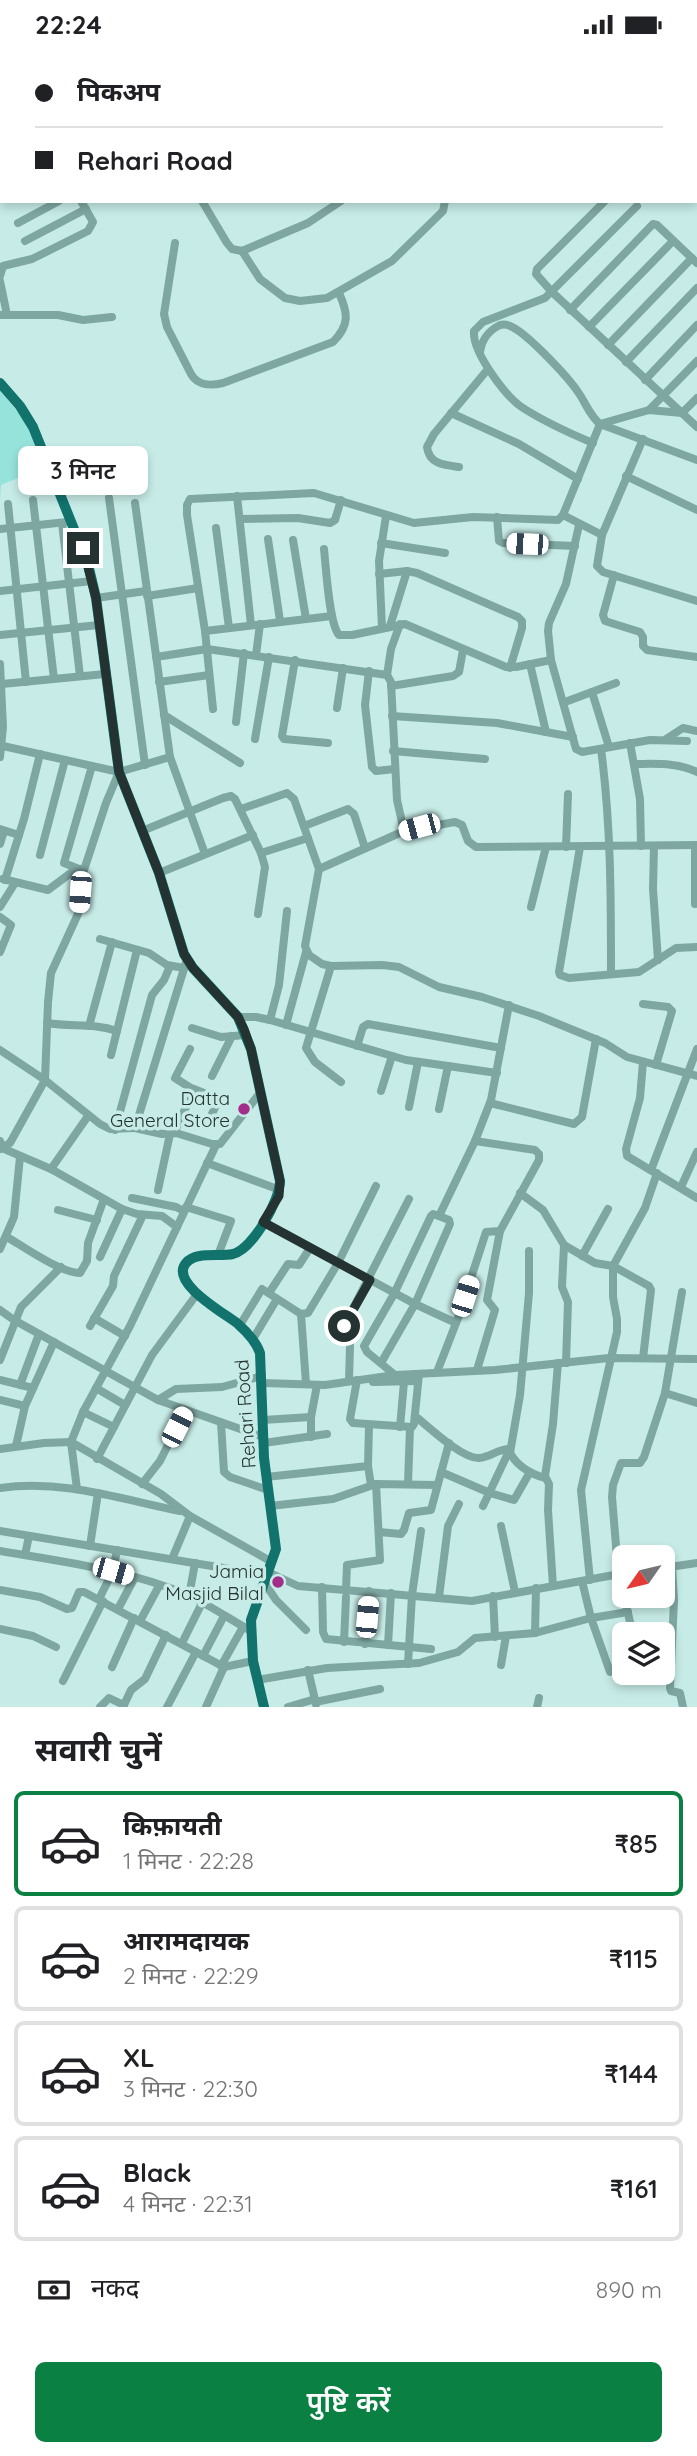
<!DOCTYPE html>
<html lang="hi">
<meta charset="utf-8">
<style>
body{margin:0;font-family:Quicksand,"Noto Sans Devanagari",sans-serif;background:#f2f2f2;color:#202124;height:100vh;display:flex;flex-direction:column;font-size:26px;white-space:nowrap}
*{box-sizing:border-box;margin:0}
p{font-size:23px;color:#757577}
.icon{flex:none;width:38px;height:38px;fill:none;stroke:currentColor;stroke-width:2;stroke-linecap:round;stroke-linejoin:round}
.map{position:relative;height:1658px;overflow:hidden}
.sheet{display:flex;flex-direction:column;background:#fff;flex:1}
.sheet>*{flex:none}
.banner{position:absolute;left:0px;top:0px;width:698px;height:154px;box-shadow:0 4px 10px #0003;display:grid;align-content:center;height:154px;padding:0 35px;background:#fff}
.needle{width:46px;rotate:236deg}
.controls{position:absolute;left:612px;top:1496px;display:grid;gap:14px}
.controls a{display:grid;place-items:center;width:63px;height:63px;border-radius:10px;background:#fff;box-shadow:0 4px 10px #0003;font-size:35px}
.end{position:absolute;width:32px;height:32px;margin:-16px;border:9px solid #243331;background:#fff;box-shadow:0 0 0 4px #fff}
.from{border-radius:50%}
.bubble{position:absolute;height:49px;border-radius:10px;background:#fff;box-shadow:0 4px 10px #0003;font-size:23px;font-weight:600;line-height:49px;text-align:center}
.car{position:absolute;width:21px;height:42px;margin:-21px -10px;border-radius:9px;box-shadow:0 0 5px 2px #0007;background:linear-gradient(#fff 24%,#345 0 40%,#fff 0 76%,#345 0 86%,#fff 0)}
.banner b{display:flex;align-items:center;gap:24px;height:66px;font-size:26px}
.banner b+b{border-top:2px solid #e0e0e0}
.banner i{width:18px;height:18px;background:#202124}
ul{padding:0;list-style:none}
li{display:flex;align-items:center;gap:21px;height:105px;margin:0 14px 10px;padding:0 21px;border:4px solid #e0e0e0;border-radius:10px}
li div{flex:1}
li b{display:block;font-size:26px}
li em{font-style:normal;font-weight:600}
li.current{border-color:#0b8043}
li>.icon{width:63px;height:63px;stroke-width:1.5}
h2{padding:0 35px;font-size:32px;line-height:84px}
.pay{display:flex;align-items:center;gap:18px;height:77px;padding:0 35px;font-size:26px}
.pay p{margin-inline-start:auto}
.action{display:flex;gap:14px;margin-top:auto;padding:14px 35px}
.action a{flex:1;height:80px;border-radius:10px;background:#0b8043;color:#fff;font-size:28px;font-weight:600;line-height:80px;text-align:center}
.status{display:flex;justify-content:space-between;align-items:center;height:49px;padding:0 35px;background:#fff;direction:ltr}
.status svg{height:19px;fill:currentColor}
.map>svg:first-child{display:block}
.green{fill:#96e3db}
.lines{fill:none;stroke-linecap:round;stroke-linejoin:round}
.minor{stroke:#7fa7a2;stroke-width:8}
.major{stroke:#12736d;stroke-width:10}
.route{stroke:#243331;stroke-width:9}
.poi-dot{fill:#a22e89;stroke:#c7ece7;stroke-width:2.5}
.labels{text-anchor:middle;stroke-width:7;stroke-linejoin:round;paint-order:stroke}
.poi-label{font-size:19px;fill:#243331;stroke:#c7ece7;text-anchor:end}
.street-label{font-size:19px;fill:#243331;stroke:#c7ece7}
</style>
<div class="status"><b>22:24</b><svg viewBox="0 0 49 12"><path d="M0 12V9h3v3zM5 12V6h3v6zM10 12V3h3v9zM15 12V0h3v12zM26 1h20v11H26zM47 4h2v5h-2z"/></svg></div>
<div class="map">
<svg width="697" height="1658" viewBox="0 0 697 1658">
<rect width="100%" height="100%" fill="#c7ece7"/>
<path class="green" d="M0,341L27,375L46,421L36,425L28,418L23,427L1,436L0,452Z"/>
<g class="lines">
<g class="minor">
<path d="M571,0L572,2"/>
<path d="M608,0L609,2"/>
<path d="M555,2L558,0"/>
<path d="M696,15H697"/>
<path d="M0,61H2"/>
<path d="M696,77H697"/>
<path d="M0,106L2,105"/>
<path d="M202,152L227,194L232,200L242,202L308,174L341,152"/>
<path d="M605,152L537,220L536,225L552,243L697,378"/>
<path d="M18,174L59,152"/>
<path d="M25,192L86,160"/>
<path d="M175,194L164,265L167,278L191,325C198,337 210,337 223,334L333,293C350,276 348,264 339,244"/>
<path d="M242,202L260,230L285,249L300,252L327,249L392,212L443,162L445,152"/>
<path d="M0,227L3,217L32,210L88,182L93,173L81,152"/>
<path d="M0,232L7,266"/>
<path d="M570,261L653,175L657,176L697,214"/>
<path d="M0,266H58L83,271L112,268"/>
<path d="M589,278L673,192"/>
<path d="M608,296L692,209"/>
<path d="M480,303C482,290 488,282 500,276C504,275 506,275 510,277C526,283 568,328 578,343C586,354 589,366 600,375L697,411"/>
<path d="M626,313L697,239"/>
<path d="M645,331L697,276"/>
<path d="M649,361L697,312"/>
<path d="M451,364L519,395L578,430"/>
<path d="M643,390L602,486L597,517L603,523L697,552"/>
<path d="M593,394C569,384 545,373 523,359C506,348 472,303 474,282L483,273L545,249L637,157"/>
<path d="M459,418C444,416 429,415 427,398L434,385L488,320"/>
<path d="M626,427L697,461"/>
<path d="M237,447L251,576"/>
<path d="M109,449L145,716"/>
<path d="M33,451L54,630"/>
<path d="M135,454L170,708L205,805"/>
<path d="M8,455L26,633"/>
<path d="M563,466L602,486"/>
<path d="M497,468L499,492L503,494L575,497"/>
<path d="M240,470L298,469L330,474L335,471L341,451"/>
<path d="M62,474L80,627"/>
<path d="M579,476L566,535L549,574L548,582L551,611L576,700L582,703L650,691L687,692"/>
<path d="M216,479L229,579"/>
<path d="M0,480L67,473"/>
<path d="M268,490L280,572"/>
<path d="M293,491L306,570"/>
<path d="M381,494L445,504"/>
<path d="M324,500C326,518 329,575 339,586H352L405,575L506,618H516L551,611"/>
<path d="M379,525L407,522L417,524L518,568L522,572V579L510,619"/>
<path d="M614,526L603,566L605,572L640,583L643,588V597L647,601L697,608"/>
<path d="M0,542L92,532"/>
<path d="M147,547L198,539"/>
<path d="M96,549L146,542"/>
<path d="M390,577L407,522"/>
<path d="M382,579L379,512L386,467"/>
<path d="M205,582L332,567"/>
<path d="M0,586L99,576"/>
<path d="M256,606L260,575"/>
<path d="M156,608L207,600L387,626L391,633L397,751L404,782"/>
<path d="M295,611L282,687L284,690L328,694"/>
<path d="M0,615L3,678L0,708"/>
<path d="M530,615L546,683"/>
<path d="M369,622L365,656L372,718L376,722L395,720"/>
<path d="M387,626L391,600L400,575"/>
<path d="M159,633L209,626"/>
<path d="M2,635L105,625"/>
<path d="M391,637L453,627L459,623L463,601"/>
<path d="M592,643L609,698"/>
<path d="M565,653L616,634"/>
<path d="M337,659L343,619"/>
<path d="M213,660L205,582L187,466V456L190,450L314,444L414,474L473,468L558,471L563,466L600,375L649,361L682,364L697,349"/>
<path d="M164,666L240,714"/>
<path d="M392,667L497,674L573,688"/>
<path d="M236,673L244,604"/>
<path d="M255,690L269,608"/>
<path d="M666,690L683,679L697,682"/>
<path d="M630,694L640,750L641,797"/>
<path d="M3,697L119,723L170,708"/>
<path d="M601,700C611,775 611,849 611,925"/>
<path d="M393,702L485,710"/>
<path d="M634,715C655,715 677,713 697,723"/>
<path d="M241,760L287,744L294,750L319,820L305,897L309,906L322,915L331,917L382,916L399,918L439,938L482,948L539,967L605,994L627,1008L697,1027"/>
<path d="M304,777L348,760L354,765L365,799"/>
<path d="M0,780L19,786"/>
<path d="M142,782L223,749L231,747L235,750L261,804L265,818L258,865"/>
<path d="M0,795L4,782"/>
<path d="M695,796V855"/>
<path d="M654,797L653,840L658,911"/>
<path d="M566,798L568,745"/>
<path d="M580,798L559,923L560,926L569,929L639,923L676,899L697,898"/>
<path d="M261,804L308,789"/>
<path d="M40,806L65,711"/>
<path d="M79,820L64,814L92,717"/>
<path d="M319,820L404,782L455,773L462,776L468,792L476,798L697,796"/>
<path d="M159,824L253,786"/>
<path d="M3,830L48,841L72,823L80,820"/>
<path d="M5,831L24,770L40,705"/>
<path d="M0,858L15,834"/>
<path d="M531,858L546,798"/>
<path d="M0,868L11,876L0,903"/>
<path d="M100,890L149,904L167,916L184,919"/>
<path d="M187,910L135,1079L162,1085L176,1084L212,1095H220L260,1044"/>
<path d="M331,917L306,999L315,1013L341,1033"/>
<path d="M643,955L668,958L672,962L656,1016"/>
<path d="M238,968H256L270,971L406,1011L497,1024"/>
<path d="M270,971L279,936L287,862"/>
<path d="M47,974C71,978 94,974 117,982"/>
<path d="M286,976L306,903"/>
<path d="M89,977L112,893"/>
<path d="M192,979L221,988L246,986"/>
<path d="M357,997L363,978L368,975L501,999"/>
<path d="M0,1001L45,1031L100,1075L110,1080L135,1079"/>
<path d="M111,1006L137,901"/>
<path d="M643,1013L640,1049L626,1100L627,1107L697,1149"/>
<path d="M212,1027L232,987"/>
<path d="M194,1040L219,1050L210,1069"/>
<path d="M381,1042L392,1007"/>
<path d="M490,1054L574,1075L582,1068L596,990"/>
<path d="M409,1058L418,1013"/>
<path d="M439,1060L448,1017"/>
<path d="M115,1081L152,946L164,931L170,917"/>
<path d="M174,1084L194,1041L175,1029L190,1000"/>
<path d="M0,1092L2,1099L51,1120L122,1160L137,1165L162,1167L177,1178"/>
<path d="M0,1100L10,1094L45,1031L48,953L51,924L78,865L84,821L106,754L119,723"/>
<path d="M207,1114L280,1141"/>
<path d="M51,1120L88,1067"/>
<path d="M651,1121L697,1000"/>
<path d="M681,1138L697,1103"/>
<path d="M158,1141L170,1085"/>
<path d="M520,1144L543,1161L564,1196L595,1214L613,1217L649,1237L651,1241L643,1309"/>
<path d="M132,1149L176,1158L184,1162"/>
<path d="M186,1158L231,1172L218,1206"/>
<path d="M58,1161L97,1171"/>
<path d="M263,1173L415,1255L450,1175L449,1171L439,1167L475,1092L491,1051L509,956"/>
<path d="M7,1188C24,1198 61,1224 80,1224L87,1212L88,1194L104,1150"/>
<path d="M564,1196L562,1238L568,1253L566,1314"/>
<path d="M0,1200L14,1168L20,1108"/>
<path d="M529,1202V1244L520,1346L510,1404C518,1418 531,1425 545,1429"/>
<path d="M582,1207L608,1160"/>
<path d="M100,1208L122,1160"/>
<path d="M269,1244L288,1215L299,1216L310,1199"/>
<path d="M0,1261L14,1271L158,1351L263,1388"/>
<path d="M301,1265L306,1335"/>
<path d="M94,1269L125,1287"/>
<path d="M240,1276L262,1240L301,1265L308,1264L338,1214L376,1137"/>
<path d="M90,1277L113,1237L114,1227L143,1166"/>
<path d="M253,1290L277,1250"/>
<path d="M0,1311L21,1258L61,1218"/>
<path d="M381,1314L415,1255L456,1274"/>
<path d="M477,1321L495,1261L487,1251L500,1182"/>
<path d="M437,1323L458,1269L486,1183L500,1182L539,1111V1105L535,1101L475,1092"/>
<path d="M395,1326L367,1303L364,1297L394,1245L431,1167L433,1165L439,1167"/>
<path d="M0,1331L33,1339"/>
<path d="M357,1331L350,1370L353,1374L412,1378L414,1375L419,1325"/>
<path d="M349,1332L350,1296L344,1277L409,1150"/>
<path d="M373,1333L418,1332"/>
<path d="M263,1334L325,1336L395,1326L495,1321L609,1309L697,1310"/>
<path d="M20,1336L39,1285"/>
<path d="M96,1339L125,1356"/>
<path d="M665,1344L697,1354"/>
<path d="M0,1351L25,1357"/>
<path d="M158,1351L176,1340L222,1338L262,1327"/>
<path d="M83,1363L114,1378"/>
<path d="M415,1367C429,1378 462,1410 479,1409C491,1408 497,1400 510,1400L483,1457"/>
<path d="M263,1371L311,1368"/>
<path d="M221,1374L224,1423L230,1428L268,1441"/>
<path d="M369,1376L368,1417L371,1436"/>
<path d="M400,1378L404,1333"/>
<path d="M311,1388V1368L317,1336"/>
<path d="M264,1394L327,1385"/>
<path d="M16,1397L25,1357L54,1293"/>
<path d="M0,1400L44,1394L71,1393L161,1445L190,1467L272,1513"/>
<path d="M97,1410L152,1306L197,1245"/>
<path d="M441,1423L490,1444L514,1451L530,1423"/>
<path d="M266,1428L368,1417"/>
<path d="M142,1435L160,1412L185,1362"/>
<path d="M408,1435L410,1378"/>
<path d="M0,1439C62,1430 120,1450 180,1462"/>
<path d="M77,1440L71,1393L83,1363L130,1277L216,1096"/>
<path d="M270,1457L333,1450L376,1435L437,1436"/>
<path d="M501,1477L515,1543"/>
<path d="M0,1482L254,1524L268,1523L298,1537L472,1552L625,1524"/>
<path d="M379,1483L401,1485L404,1481L409,1464L431,1461L449,1394"/>
<path d="M90,1497L98,1444"/>
<path d="M0,1502C64,1513 130,1521 190,1547C211,1557 231,1571 251,1582"/>
<path d="M25,1506L29,1487"/>
<path d="M172,1510L190,1467"/>
<path d="M672,1517L674,1551L670,1639L671,1642L680,1644L683,1658"/>
<path d="M663,1519L697,1514"/>
<path d="M590,1531L581,1441L617,1283V1270L613,1248V1217L645,1159L657,1124"/>
<path d="M582,1532L591,1569L610,1623"/>
<path d="M264,1533L276,1551L306,1581"/>
<path d="M553,1537L548,1461L549,1435L545,1427L553,1375L558,1314"/>
<path d="M322,1538L323,1583L326,1590L431,1600"/>
<path d="M346,1540L347,1516L380,1511L376,1435"/>
<path d="M0,1541L40,1548L67,1560L72,1559L79,1543H84L224,1618L253,1612"/>
<path d="M189,1547L195,1514"/>
<path d="M493,1547L495,1588"/>
<path d="M439,1548L448,1477L459,1455"/>
<path d="M99,1550L113,1522L117,1501"/>
<path d="M118,1560L135,1528"/>
<path d="M140,1572L159,1537"/>
<path d="M0,1580L33,1587L56,1598"/>
<path d="M535,1584L536,1539"/>
<path d="M633,1586L618,1521L612,1448L613,1436L621,1414H640L644,1408L665,1344L682,1243"/>
<path d="M344,1593L346,1548"/>
<path d="M182,1594L202,1554"/>
<path d="M365,1595L369,1542"/>
<path d="M388,1596L391,1544"/>
<path d="M203,1607L224,1567"/>
<path d="M408,1615L412,1546L421,1482"/>
<path d="M501,1616L506,1587"/>
<path d="M221,1617L243,1578"/>
<path d="M112,1618L134,1569"/>
<path d="M308,1621L316,1655"/>
<path d="M639,1624L640,1631"/>
<path d="M257,1631L327,1619L419,1614L458,1603L475,1589L535,1584L591,1569L628,1563"/>
<path d="M63,1632L103,1552"/>
<path d="M315,1653L380,1640"/>
<path d="M100,1658L109,1649L124,1656"/>
<path d="M123,1658L131,1641L145,1630L166,1586"/>
<path d="M167,1658L196,1603"/>
<path d="M206,1658L224,1618"/>
<path d="M288,1658L315,1650"/>
<path d="M537,1658L539,1649"/>
</g>
<g class="major">
<path d="M120,2L126,0"/>
<path d="M151,2L156,0"/>
<path d="M0,16H2"/>
<path d="M0,25H2"/>
<path d="M0,334L20,357L33,378L88,515L96,549L119,723L159,824L184,905L193,919L238,968L251,1000L280,1132C280,1151 253,1200 233,1205C219,1208 196,1202 186,1214C169,1234 226,1265 238,1275C247,1283 256,1292 260,1304L264,1409L276,1500L251,1571L253,1612L264,1658"/>
</g>
</g>
<g class="lines">
<path class="route" d="M83,499L96,549L119,723L159,824L184,905L193,919L238,968L244,980L251,1000L280,1132L279,1147L263,1173L370,1231L344,1277"/>
</g>
<g class="poi-dot">
<circle cx="244" cy="1060" r="7"/>
<circle cx="278" cy="1533" r="7"/>
</g>
<g class="labels">
<g class="poi-label">
<text x="230" y="1056">Datta<tspan x="230" dy="22">General Store</tspan></text>
<text x="264" y="1529">Jamia<tspan x="264" dy="22">Masjid Bilal</tspan></text>
</g>
<g class="street-label">
<text transform="translate(245 1365) rotate(-94)" y="7">Rehari Road</text>
</g>
</g>
</svg>
<div class="controls">
<a><svg class="needle" viewBox="-14 -14 28 28"><path d="M0-13l5 13h-10z" fill="#e53935"/><path d="M0 13l5-13h-10z" fill="#757577"/></svg></a>
<a><svg class="icon" aria-label="layers" viewBox="0 0 24 24"><path d="M12 4l9 5-9 5-9-5zM3 14l9 5 9-5"/></svg></a>
</div>
<i class="end from" style="left:344px;top:1277px"></i>
<i class="end" style="left:83px;top:499px"></i>
<div class="bubble" style="left:18px;top:397px;width:130px">3 मिनट</div>
<i class="car" style="left:527px;top:495px;rotate:272deg"></i>
<i class="car" style="left:419px;top:778px;rotate:255deg"></i>
<i class="car" style="left:80px;top:843px;rotate:184deg"></i>
<i class="car" style="left:465px;top:1247px;rotate:18deg"></i>
<i class="car" style="left:177px;top:1378px;rotate:27deg"></i>
<i class="car" style="left:113px;top:1522px;rotate:106deg"></i>
<i class="car" style="left:367px;top:1568px;rotate:5deg"></i>
<div class="banner">
<b><i class="from"></i>पिकअप</b>
<b><i></i>Rehari Road</b>
</div>
</div>
<section class="sheet">
<h2>सवारी चुनें</h2>
<ul>
<li class="current"><svg class="icon" aria-label="car" viewBox="0 0 24 24"><path d="M5 17H2v-5l4-1 3-4h7l3 4 3 1v5h-3M9 17h6M6 11h13"/><circle cx="7" cy="17" r="2"/><circle cx="17" cy="17" r="2"/></svg><div><b>किफ़ायती</b><p>1 मिनट · 22:28</p></div><em>₹85</em></li>
<li><svg class="icon" aria-label="car" viewBox="0 0 24 24"><path d="M5 17H2v-5l4-1 3-4h7l3 4 3 1v5h-3M9 17h6M6 11h13"/><circle cx="7" cy="17" r="2"/><circle cx="17" cy="17" r="2"/></svg><div><b>आरामदायक</b><p>2 मिनट · 22:29</p></div><em>₹115</em></li>
<li><svg class="icon" aria-label="car" viewBox="0 0 24 24"><path d="M5 17H2v-5l4-1 3-4h7l3 4 3 1v5h-3M9 17h6M6 11h13"/><circle cx="7" cy="17" r="2"/><circle cx="17" cy="17" r="2"/></svg><div><b>XL</b><p>3 मिनट · 22:30</p></div><em>₹144</em></li>
<li><svg class="icon" aria-label="car" viewBox="0 0 24 24"><path d="M5 17H2v-5l4-1 3-4h7l3 4 3 1v5h-3M9 17h6M6 11h13"/><circle cx="7" cy="17" r="2"/><circle cx="17" cy="17" r="2"/></svg><div><b>Black</b><p>4 मिनट · 22:31</p></div><em>₹161</em></li>
</ul>
<div class="pay"><svg class="icon" aria-label="cash" viewBox="0 0 24 24"><path d="M3 7h18v10H3z"/><circle cx="12" cy="12" r="2"/></svg>नकद<p>890 m</p></div>
<div class="action"><a>पुष्टि करें</a></div>
</section>
